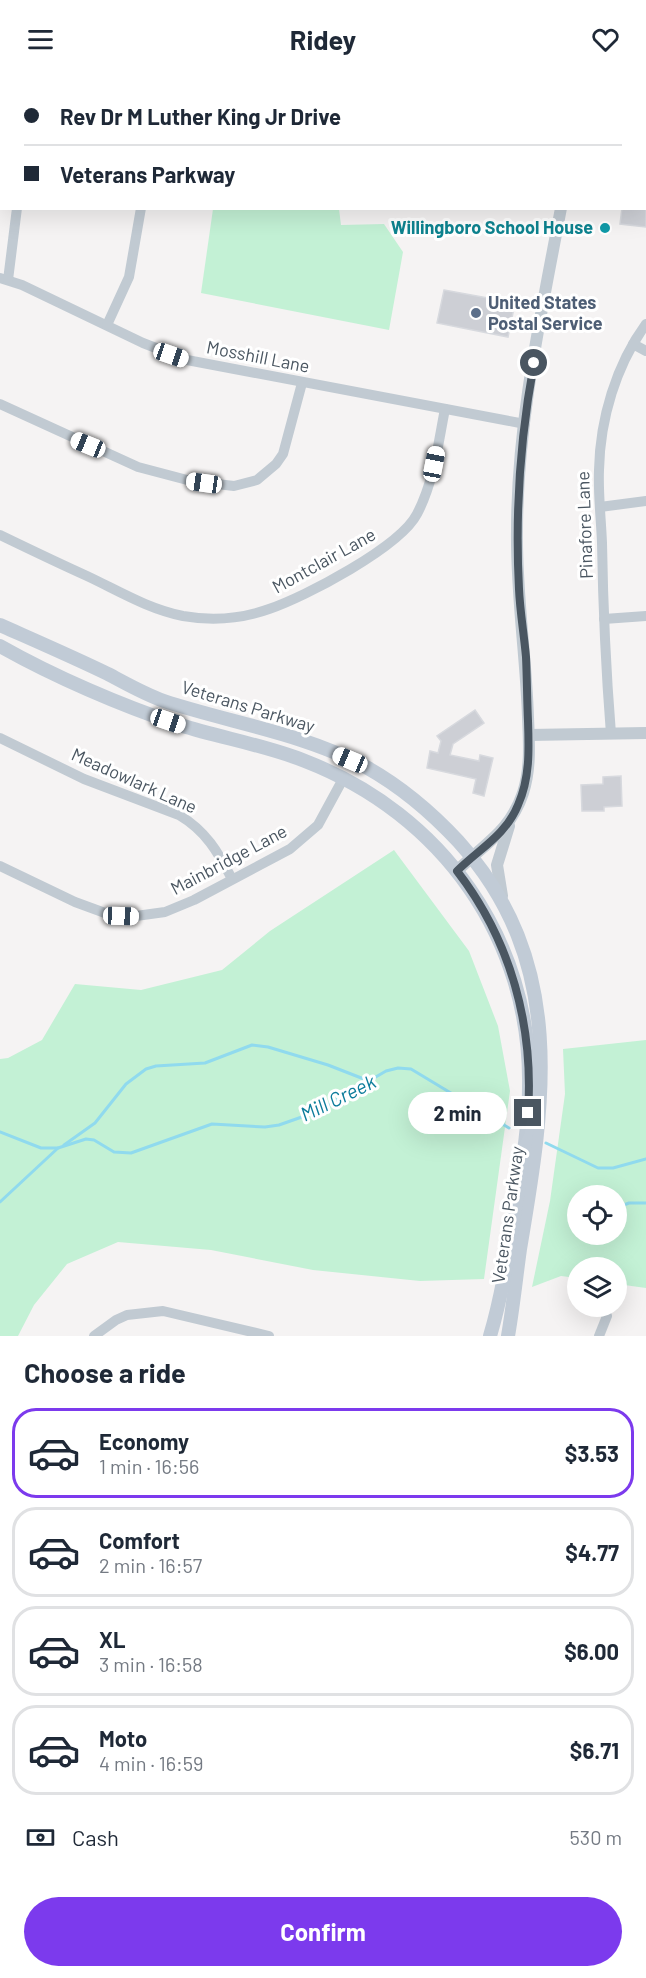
<!DOCTYPE html>
<meta charset="utf-8">
<style>
body{margin:0;font-family:Barlow,sans-serif;background:#f2f2f3;color:#1f2937;height:100vh;display:flex;flex-direction:column;font-size:22px;white-space:nowrap}
*{box-sizing:border-box;margin:0}
p{font-size:20px;color:#747a83}
.icon{flex:none;width:33px;height:33px;fill:none;stroke:currentColor;stroke-width:2;stroke-linecap:round;stroke-linejoin:round}
.map{position:relative;height:1258px;overflow:hidden}
.drawer{display:flex;flex-direction:column;background:#fff;flex:1}
.drawer>*{flex:none}
.hud{position:absolute;left:0px;top:0px;width:646px;height:132px;box-shadow:0 6px 24px #0002;display:grid;align-content:center;height:132px;padding:0 24px;background:#fff}
.controls{position:absolute;left:567px;top:1107px;display:grid;gap:12px}
.controls a{display:grid;place-items:center;width:60px;height:60px;border-radius:50%;background:#fff;box-shadow:0 6px 24px #0002;font-size:30px}
.end{position:absolute;width:27px;height:27px;margin:-14px;border:8px solid #4a5661;background:#fff;box-shadow:0 0 0 3px #fff}
.from{border-radius:50%}
.bubble{position:absolute;height:42px;border-radius:21px;background:#fff;box-shadow:0 6px 24px #0002;font-size:20px;font-weight:700;line-height:42px;text-align:center}
.car{position:absolute;width:18px;height:36px;margin:-18px -9px;border-radius:8px;box-shadow:0 0 4px 2px #0007;background:linear-gradient(#fff 24%,#345 0 40%,#fff 0 76%,#345 0 86%,#fff 0)}
.hud b{display:flex;align-items:center;gap:21px;height:57px;font-size:22px}
.hud b+b{border-top:2px solid #e0e1e3}
.hud i{width:15px;height:15px;background:#1f2937}
ul{padding:0;list-style:none}
li{display:flex;align-items:center;gap:18px;height:90px;margin:0 12px 9px;padding:0 12px;border:3px solid #e0e1e3;border-radius:24px}
li div{flex:1}
li b{display:block;font-size:22px}
li em{font-style:normal;font-weight:700}
li.selected{border-color:#7c3aed}
li>.icon{width:54px;height:54px;stroke-width:1.5}
h2{padding:0 24px;font-size:27px;line-height:72px}
.pay{display:flex;align-items:center;gap:15px;height:66px;padding:0 24px;font-size:22px}
.pay p{margin-inline-start:auto}
.action{display:flex;gap:12px;margin-top:auto;padding:12px 24px}
.action a{flex:1;height:69px;border-radius:36px;background:#7c3aed;color:#fff;font-size:24px;font-weight:700;line-height:69px;text-align:center}
header{display:flex;justify-content:space-between;align-items:center;height:78px;padding:0 24px;background:#fff;font-size:27px;font-weight:700}
.map>svg:first-child{display:block}
.green{fill:#c3f1d5;fill-rule:evenodd}
.lines{fill:none;stroke-linecap:round;stroke-linejoin:round}
.stream{stroke:#90daee;stroke-width:3}
.building{fill:#cdcfd5;stroke:#d7d9de;stroke-width:1.5}
.minor{stroke:#c1cad2;stroke-width:10}
.tertiary{stroke:#c1cad2;stroke-width:12}
.secondary{stroke:#c1cbd6;stroke-width:14}
.route{stroke:#4a5661;stroke-width:8}
.culture-dot{fill:#0f9aa8;stroke:#fff;stroke-width:2}
.service-dot{fill:#5c6f8a;stroke:#fff;stroke-width:2}
.labels{text-anchor:middle;stroke-width:6;stroke-linejoin:round;paint-order:stroke}
.culture-label{font-size:18px;font-weight:bold;fill:#0d838f;stroke:#fff;text-anchor:end}
.service-label{font-size:18px;font-weight:bold;fill:#4e5e75;stroke:#fff;text-anchor:start}
.street-label{font-size:18px;fill:#4a5661;stroke:#fff}
.water-label{font-size:20px;font-style:italic;fill:#0c7c9b;stroke:#fff}
</style>
<header><svg class="icon" aria-label="menu" viewBox="0 0 24 24"><path d="M4 6h16M4 12h16M4 18h16"/></svg>Ridey<svg class="icon" aria-label="heart" viewBox="0 0 24 24"><path d="M12 20l-8-8c-3-5 5-10 8-4 3-6 11-1 8 4z"/></svg></header>
<div class="map">
<svg width="646" height="1258" viewBox="0 0 646 1258">
<rect width="100%" height="100%" fill="#f5f3f3"/>
<g class="green">
<path d="M216,0H475V1L217,2Z"/>
<path d="M213,131H339L341,147L384,146L403,174L389,252L201,215Z"/>
<path d="M394,772L469,873L498,948L510,1013L484,1201L420,1203L313,1192L211,1172L118,1164L67,1186L34,1227L18,1258H0V981L8,980L42,962L75,906L141,912L222,892L270,853Z"/>
<path d="M646,962V1210L617,1206L616,1190H578L577,1200L561,1198L532,1209L550,1123L565,1016L563,971ZM578,1118H616V1156H578Z"/>
</g>
<g class="lines">
<g class="stream">
<path d="M0,1054L41,1070H58"/>
<path d="M546,1065L598,1090H613L646,1081"/>
<path d="M64,1067L95,1045L126,1006L146,991L156,988L205,985L252,967L268,969L328,987L369,1003"/>
<path d="M0,1124L58,1070L86,1061L94,1062L114,1074L131,1075L212,1046L265,1049L279,1047L316,1034L386,993L398,990L411,991L509,1050"/>
<path d="M616,1130L629,1125H646"/>
</g>
</g>
<g class="building">
<path d="M622,130H646V149L620,146Z"/>
<path d="M444,212L515,225L508,259L437,245Z"/>
<path d="M475,632L484,645L453,666L450,677L479,683L480,677L493,680L484,718L473,715L476,701L427,690L430,673L438,675L441,663L437,658Z"/>
<path d="M621,698L622,728L604,729V733H582L581,707L603,706V699Z"/>
</g>
<g class="lines">
<g class="minor">
<path d="M134,0L136,2"/>
<path d="M35,2V0"/>
<path d="M0,200L22,207L143,265L187,282L525,346"/>
<path d="M8,202L17,130"/>
<path d="M107,247L129,199L141,130"/>
<path d="M633,266L646,273"/>
<path d="M0,326L138,389L191,403L234,408L257,402L276,386L283,376L302,305"/>
<path d="M600,429L646,423"/>
<path d="M0,457C29,471 58,485 87,498C119,513 148,531 183,538C212,543 241,541 269,531C305,519 400,469 417,436C434,404 438,366 445,331"/>
<path d="M604,541L646,538"/>
<path d="M611,656C606,593 603,528 602,465C601,440 598,416 599,392C600,341 616,287 646,246"/>
<path d="M0,660L84,701L179,737C206,753 218,774 232,801"/>
<path d="M0,788L75,824L105,835L136,838L165,834L194,822L290,771L318,747L343,701"/>
<path d="M94,1258L116,1242L127,1237L163,1233L269,1258"/>
<path d="M599,1258L607,1238"/>
</g>
<g class="tertiary">
<path d="M585,2L586,0"/>
<path d="M529,657L646,655"/>
<path d="M457,793C484,766 510,754 523,715C531,690 529,664 528,639C526,577 516,515 517,453C517,345 541,237 561,130"/>
<path d="M502,818L497,787L509,748"/>
</g>
<g class="secondary">
<path d="M0,547C36,563 73,579 108,596C127,606 144,616 164,623C231,645 302,655 366,689C400,708 431,734 458,763C568,884 545,1024 520,1171C516,1200 513,1229 508,1258"/>
<path d="M0,568C53,598 122,628 180,647C221,660 265,667 305,683C442,736 532,861 529,1010C529,1048 522,1087 516,1125C509,1170 503,1214 490,1258"/>
</g>
</g>
<g class="lines">
<path class="route" d="M528,1035C534,948 511,863 457,793C479,771 506,757 518,727C530,700 529,672 528,643C527,621 527,600 526,579C524,556 520,534 519,511C515,435 520,360 534,285"/>
</g>
<circle class="culture-dot" cx="605" cy="150" r="6"/>
<circle class="service-dot" cx="476" cy="235" r="6"/>
<g class="labels">
<g class="culture-label">
<text x="593" y="156">Willingboro School House</text>
</g>
<g class="service-label">
<text x="488" y="231">United States<tspan x="488" dy="21">Postal Service</tspan></text>
</g>
<g class="street-label">
<text transform="translate(258 279) rotate(11)" y="6">Mosshill Lane</text>
<text transform="translate(585 447) rotate(-92)" y="6">Pinafore Lane</text>
<text transform="translate(324 483) rotate(-29)" y="6">Montclair Lane</text>
<text transform="translate(248 629) rotate(17)" y="6">Veterans Parkway</text>
<text transform="translate(134 703) rotate(24)" y="6">Meadowlark Lane</text>
<text transform="translate(229 782) rotate(-28)" y="6">Mainbridge Lane</text>
<text transform="translate(508 1137) rotate(-82)" y="6">Veterans Parkway</text>
</g>
<g class="water-label">
<text transform="translate(338 1020) rotate(-26)" y="7">Mill Creek</text>
</g>
</g>
</svg>
<div class="controls">
<a><svg class="icon" aria-label="locate" viewBox="0 0 24 24"><circle cx="12" cy="12" r="6"/><path d="M12 2v4M12 18v4M2 12h4M18 12h4"/></svg></a>
<a><svg class="icon" aria-label="layers" viewBox="0 0 24 24"><path d="M12 4l9 5-9 5-9-5zM3 14l9 5 9-5"/></svg></a>
</div>
<i class="end from" style="left:534px;top:285px"></i>
<i class="end" style="left:528px;top:1035px"></i>
<div class="bubble" style="left:408px;top:1014px;width:99px">2 min</div>
<i class="car" style="left:171px;top:277px;rotate:109deg"></i>
<i class="car" style="left:88px;top:367px;rotate:292deg"></i>
<i class="car" style="left:434px;top:386px;rotate:11deg"></i>
<i class="car" style="left:204px;top:405px;rotate:278deg"></i>
<i class="car" style="left:168px;top:643px;rotate:109deg"></i>
<i class="car" style="left:350px;top:682px;rotate:293deg"></i>
<i class="car" style="left:121px;top:838px;rotate:92deg"></i>
<div class="hud">
<b><i class="from"></i>Rev Dr M Luther King Jr Drive</b>
<b><i></i>Veterans Parkway</b>
</div>
</div>
<section class="drawer">
<h2>Choose a ride</h2>
<ul>
<li class="selected"><svg class="icon" aria-label="car" viewBox="0 0 24 24"><path d="M5 17H2v-5l4-1 3-4h7l3 4 3 1v5h-3M9 17h6M6 11h13"/><circle cx="7" cy="17" r="2"/><circle cx="17" cy="17" r="2"/></svg><div><b>Economy</b><p>1 min · 16:56</p></div><em>$3.53</em></li>
<li><svg class="icon" aria-label="car" viewBox="0 0 24 24"><path d="M5 17H2v-5l4-1 3-4h7l3 4 3 1v5h-3M9 17h6M6 11h13"/><circle cx="7" cy="17" r="2"/><circle cx="17" cy="17" r="2"/></svg><div><b>Comfort</b><p>2 min · 16:57</p></div><em>$4.77</em></li>
<li><svg class="icon" aria-label="car" viewBox="0 0 24 24"><path d="M5 17H2v-5l4-1 3-4h7l3 4 3 1v5h-3M9 17h6M6 11h13"/><circle cx="7" cy="17" r="2"/><circle cx="17" cy="17" r="2"/></svg><div><b>XL</b><p>3 min · 16:58</p></div><em>$6.00</em></li>
<li><svg class="icon" aria-label="car" viewBox="0 0 24 24"><path d="M5 17H2v-5l4-1 3-4h7l3 4 3 1v5h-3M9 17h6M6 11h13"/><circle cx="7" cy="17" r="2"/><circle cx="17" cy="17" r="2"/></svg><div><b>Moto</b><p>4 min · 16:59</p></div><em>$6.71</em></li>
</ul>
<div class="pay"><svg class="icon" aria-label="cash" viewBox="0 0 24 24"><path d="M3 7h18v10H3z"/><circle cx="12" cy="12" r="2"/></svg>Cash<p>530 m</p></div>
<div class="action"><a>Confirm</a></div>
</section>
